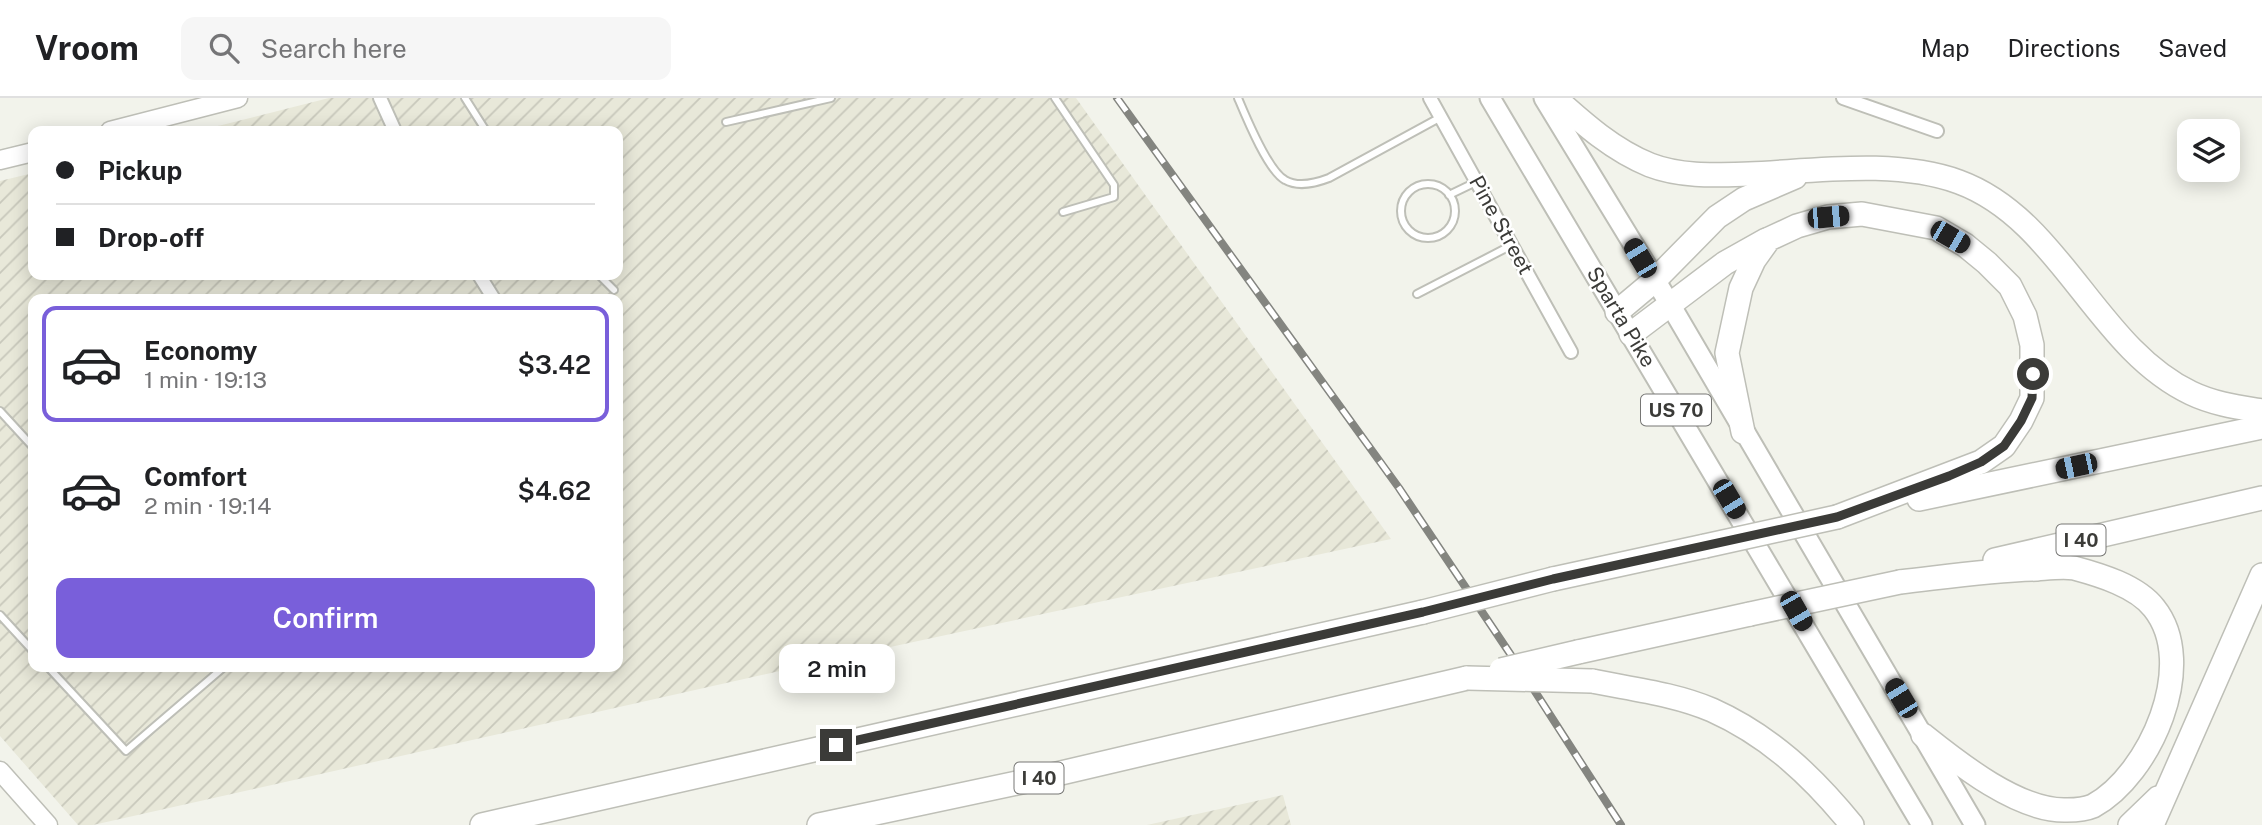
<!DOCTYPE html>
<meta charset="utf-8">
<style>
body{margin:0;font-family:"Public Sans",sans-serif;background:#f6f6f6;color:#202124;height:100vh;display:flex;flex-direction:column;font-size:26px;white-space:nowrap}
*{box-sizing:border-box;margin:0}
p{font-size:23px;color:#757577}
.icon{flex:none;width:38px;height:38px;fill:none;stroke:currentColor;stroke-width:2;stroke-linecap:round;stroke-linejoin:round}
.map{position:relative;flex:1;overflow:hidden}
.details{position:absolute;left:28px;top:196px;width:595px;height:378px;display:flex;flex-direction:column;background:#fff;border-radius:14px;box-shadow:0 4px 18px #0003}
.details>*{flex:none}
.banner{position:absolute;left:28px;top:28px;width:595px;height:154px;border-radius:14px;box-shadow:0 4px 18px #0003;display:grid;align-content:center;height:154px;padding:0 28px;background:#fff}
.buttons{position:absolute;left:2177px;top:21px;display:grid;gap:14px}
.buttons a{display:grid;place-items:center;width:63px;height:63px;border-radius:14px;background:#fff;box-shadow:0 4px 18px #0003;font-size:35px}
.end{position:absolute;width:32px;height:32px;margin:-16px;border:9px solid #3b3b38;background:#fff;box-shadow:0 0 0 4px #fff}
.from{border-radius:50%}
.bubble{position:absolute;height:49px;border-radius:14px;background:#fff;box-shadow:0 4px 18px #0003;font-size:23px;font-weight:600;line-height:49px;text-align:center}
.car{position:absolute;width:21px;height:42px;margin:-21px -10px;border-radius:9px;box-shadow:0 0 5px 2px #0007;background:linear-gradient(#222 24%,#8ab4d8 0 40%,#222 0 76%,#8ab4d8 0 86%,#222 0)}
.banner b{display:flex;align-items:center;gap:24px;height:66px;font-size:26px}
.banner b+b{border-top:2px solid #e0e0e0}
.banner i{width:18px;height:18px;background:#202124}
ul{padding:12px 0 0;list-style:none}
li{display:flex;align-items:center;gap:21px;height:116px;margin:0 14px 10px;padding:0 14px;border:4px solid transparent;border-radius:14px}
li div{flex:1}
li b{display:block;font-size:26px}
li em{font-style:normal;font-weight:600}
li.selected{border-color:#795fda}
li>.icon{width:63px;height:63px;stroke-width:1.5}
.cta{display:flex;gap:14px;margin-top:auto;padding:14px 28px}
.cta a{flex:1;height:80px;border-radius:14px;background:#795fda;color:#fff;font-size:28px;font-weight:600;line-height:80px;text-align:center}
header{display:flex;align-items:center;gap:42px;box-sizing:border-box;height:98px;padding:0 35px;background:#fff;border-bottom:2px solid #e0e0e0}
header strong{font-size:33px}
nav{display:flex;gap:38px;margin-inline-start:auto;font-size:24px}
.search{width:490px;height:63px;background:#f6f6f6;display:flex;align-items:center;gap:18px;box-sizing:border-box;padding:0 24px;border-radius:14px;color:#757577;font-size:26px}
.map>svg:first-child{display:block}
.industrial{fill:url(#industrial-furrows);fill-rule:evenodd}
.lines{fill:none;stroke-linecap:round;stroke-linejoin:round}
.lane-casing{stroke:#bebfb7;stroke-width:10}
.street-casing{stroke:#bebfb7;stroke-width:16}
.secondary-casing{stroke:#bebfb7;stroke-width:21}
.primary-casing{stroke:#bebfb7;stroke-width:23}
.highway-casing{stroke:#bebfb7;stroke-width:26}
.lane{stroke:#fff;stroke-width:6}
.street{stroke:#fff;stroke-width:12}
.secondary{stroke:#fff;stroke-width:18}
.primary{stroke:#fff;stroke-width:19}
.highway{stroke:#fff;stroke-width:23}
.rail-casing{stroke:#848580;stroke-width:8}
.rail{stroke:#fff;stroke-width:5;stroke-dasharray:16;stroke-linecap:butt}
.highway-bridge-casing{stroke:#bebfb7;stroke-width:26;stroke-linecap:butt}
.highway-bridge{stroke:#fff;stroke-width:23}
.route{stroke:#3b3b38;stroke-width:9}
.labels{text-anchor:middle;stroke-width:5;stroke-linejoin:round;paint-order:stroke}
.shield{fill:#fff;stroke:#767674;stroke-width:2}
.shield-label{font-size:19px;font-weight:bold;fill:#3b3b38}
.street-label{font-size:21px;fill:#3b3b38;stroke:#fff}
</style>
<header>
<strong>Vroom</strong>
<div class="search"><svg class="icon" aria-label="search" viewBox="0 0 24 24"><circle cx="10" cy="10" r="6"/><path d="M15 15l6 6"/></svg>Search here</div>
<nav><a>Map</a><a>Directions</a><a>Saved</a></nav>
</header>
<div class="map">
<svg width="2262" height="727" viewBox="0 0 2262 727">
<defs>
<pattern id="industrial-furrows" width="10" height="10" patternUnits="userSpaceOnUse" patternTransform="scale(1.75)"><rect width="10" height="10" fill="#e8e8d9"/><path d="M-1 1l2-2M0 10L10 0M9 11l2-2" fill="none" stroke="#c8c8bb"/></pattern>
</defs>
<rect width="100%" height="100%" fill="#f2f3eb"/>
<g class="industrial">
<path d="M329,0H1076L1391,441L802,568L93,727H78L0,638V83L33,75V177H618V33H198ZM33,201H618V569H33Z"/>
<path d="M1283,697L1291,727H1147Z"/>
</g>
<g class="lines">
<g class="lane-casing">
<g id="lane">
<path d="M465,0L486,33"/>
<path d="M1055,0L1114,87V99L1063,114"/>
<path d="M1238,0C1246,19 1268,73 1285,82C1299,90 1316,85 1329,80L1441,19"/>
<path d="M726,24L831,0"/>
<circle cx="1428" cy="113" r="27"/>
<path d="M1449,97L1476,84"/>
<path d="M599,177L614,192"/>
<path d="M1417,196L1512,147"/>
<path d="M0,313L33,349"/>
<path d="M0,517L33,553"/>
<path d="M48,569L126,653L224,569"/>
</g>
</g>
<g class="street-casing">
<g id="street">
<path d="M380,0L395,33"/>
<path d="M1430,0L1571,254"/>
<path d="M1843,0L1937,33"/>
<path d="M479,177L494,201"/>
</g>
</g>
<g class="secondary-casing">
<g id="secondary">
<path d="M110,33L238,0"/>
<path d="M0,62L33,54"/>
<path d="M0,673L48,727"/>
</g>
</g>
<g class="primary-casing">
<g id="primary">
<path d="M1490,0L1922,727"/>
<path d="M1544,0L1671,208L1975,727"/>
</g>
</g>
<g class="highway-casing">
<g id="highway">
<path d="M1555,0C1584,26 1613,52 1650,67C1681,79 1716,77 1749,76C1815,73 1896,61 1959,84C2060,121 2096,250 2191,295C2214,306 2237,309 2262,313"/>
<path d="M1617,214L1654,183L1717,119L1744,101L1795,79"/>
<path d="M1631,236L1725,165L1766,142"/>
<path d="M1743,334L1727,255L1741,190L1754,162L1769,141L1797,128L1828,119L1862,116L1936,130L1965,147L1987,165L2010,188L2025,218L2032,247V300L2021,323L2004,348L1981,364L1837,419"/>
<path d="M1919,401L2262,329"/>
<path d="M1995,462L2262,400"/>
<path d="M1553,481L1705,448"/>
<path d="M1900,484C1945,479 1991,472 2037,471C2049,470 2063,468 2074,470C2100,477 2137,488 2154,510C2199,566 2150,677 2093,708C2086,711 2075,712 2067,712C2019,714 1958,665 1923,637"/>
<path d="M1578,554L1750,516"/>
<path d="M1592,583C1631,591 1675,596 1712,612C1770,638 1813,679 1852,727"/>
<path d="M482,727L1423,514"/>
<path d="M819,727L1031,682L1467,580"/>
<path d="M2130,727L2158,700"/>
<path d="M2152,727L2262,477"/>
</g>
</g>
<use href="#lane" class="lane"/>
<use href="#street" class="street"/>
<use href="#secondary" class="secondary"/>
<use href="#primary" class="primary"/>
<use href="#highway" class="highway"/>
<g class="rail-casing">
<path id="rail" d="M1117,0L1399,390L1525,578L1621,727"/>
</g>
<use href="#rail" class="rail"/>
<g class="highway-bridge-casing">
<g id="highway-bridge">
<path d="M1705,448L1837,419"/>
<path d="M1423,514L1553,481"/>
<path d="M1750,516L1900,484"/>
<path d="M1501,572L1578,554"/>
<path d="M1467,580L1592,583"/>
</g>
</g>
<use href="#highway-bridge" class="highway-bridge"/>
</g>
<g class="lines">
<path class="route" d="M836,647L1423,514L1553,481L1837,419L1949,378L1981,364L2004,348L2021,323L2032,300L2033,276"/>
</g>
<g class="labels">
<g class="shield">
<rect x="1641" y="296.5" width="70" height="31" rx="5"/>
<rect x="2056.5" y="426.5" width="49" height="31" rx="5"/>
<rect x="1014.5" y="664.5" width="49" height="31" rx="5"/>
</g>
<g class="shield-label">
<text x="1676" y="319">US 70</text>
<text x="2081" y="449">I 40</text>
<text x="1039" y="687">I 40</text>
</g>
<g class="street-label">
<text transform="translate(1501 127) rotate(61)" y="7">Pine Street</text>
<text transform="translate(1621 219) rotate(59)" y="7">Sparta Pike</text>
</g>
</g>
</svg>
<div class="buttons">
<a><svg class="icon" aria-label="layers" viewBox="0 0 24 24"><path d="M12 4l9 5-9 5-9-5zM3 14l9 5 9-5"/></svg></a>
</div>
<i class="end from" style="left:2033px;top:276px"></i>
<i class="end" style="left:836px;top:647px"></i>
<div class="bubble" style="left:779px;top:546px;width:116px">2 min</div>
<i class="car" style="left:1828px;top:119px;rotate:85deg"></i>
<i class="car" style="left:1950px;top:139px;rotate:120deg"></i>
<i class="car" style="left:1640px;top:160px;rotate:329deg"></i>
<i class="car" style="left:2076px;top:368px;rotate:258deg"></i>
<i class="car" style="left:1729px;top:401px;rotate:149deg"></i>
<i class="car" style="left:1796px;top:513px;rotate:150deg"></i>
<i class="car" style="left:1901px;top:600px;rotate:329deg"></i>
<div class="banner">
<b><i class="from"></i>Pickup</b>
<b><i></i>Drop-off</b>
</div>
<section class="details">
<ul>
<li class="selected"><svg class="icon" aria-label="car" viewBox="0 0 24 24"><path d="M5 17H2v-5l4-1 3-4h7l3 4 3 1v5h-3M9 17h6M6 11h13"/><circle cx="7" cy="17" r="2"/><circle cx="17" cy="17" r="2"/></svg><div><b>Economy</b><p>1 min · 19:13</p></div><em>$3.42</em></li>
<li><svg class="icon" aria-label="car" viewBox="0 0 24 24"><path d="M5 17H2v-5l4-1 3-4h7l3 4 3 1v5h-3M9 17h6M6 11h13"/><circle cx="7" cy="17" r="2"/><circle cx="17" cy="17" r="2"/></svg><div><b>Comfort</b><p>2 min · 19:14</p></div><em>$4.62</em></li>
</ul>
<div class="cta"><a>Confirm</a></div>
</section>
</div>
